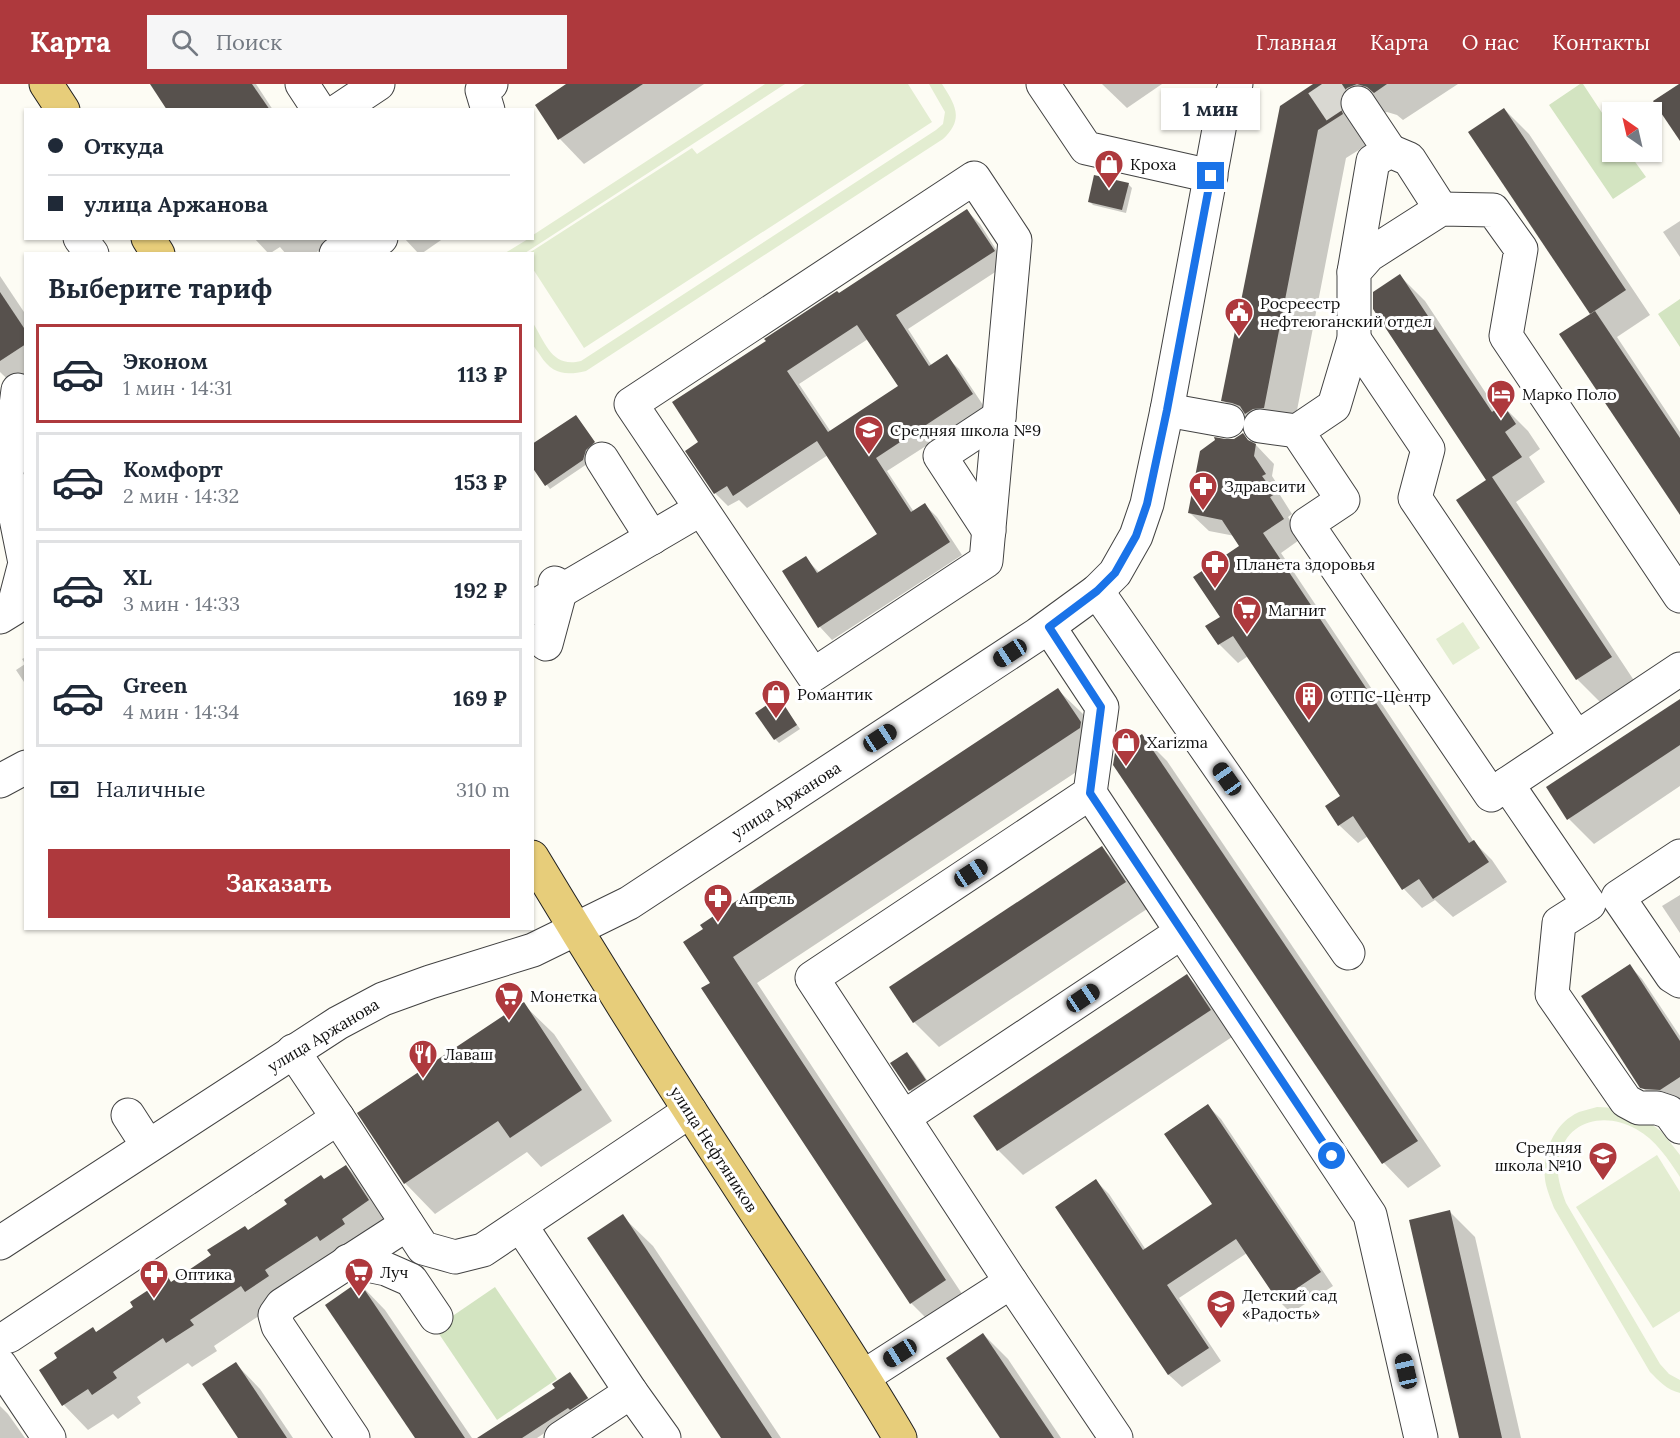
<!DOCTYPE html>
<html lang="ru">
<meta charset="utf-8">
<style>
body{margin:0;font-family:Lora,serif;background:#f6f6f7;color:#1f2937;height:100vh;display:flex;flex-direction:column;font-size:22px;white-space:nowrap}
*{box-sizing:border-box;margin:0}
p{font-size:20px;color:#747a83}
.icon{flex:none;width:33px;height:33px;fill:none;stroke:currentColor;stroke-width:2;stroke-linecap:round;stroke-linejoin:round}
.map{position:relative;flex:1;overflow:hidden}
.sheet{position:absolute;left:24px;top:168px;width:510px;height:678px;display:flex;flex-direction:column;background:#fff;border-radius:0px;box-shadow:0 2px 4px #0004}
.sheet>*{flex:none}
.hud{position:absolute;left:24px;top:24px;width:510px;height:132px;border-radius:0px;box-shadow:0 2px 4px #0004;display:grid;align-content:center;height:132px;padding:0 24px;background:#fff}
.needle{width:39px;rotate:326deg}
.buttons{position:absolute;left:1602px;top:18px;display:grid;gap:12px}
.buttons a{display:grid;place-items:center;width:60px;height:60px;border-radius:0px;background:#fff;box-shadow:0 2px 4px #0004;font-size:30px}
.end{position:absolute;width:27px;height:27px;margin:-14px;border:8px solid #1a73e8;background:#fff;box-shadow:0 0 0 3px #fff}
.from{border-radius:50%}
.bubble{position:absolute;height:42px;border-radius:0px;background:#fff;box-shadow:0 2px 4px #0004;font-size:20px;font-weight:700;line-height:42px;text-align:center}
.car{position:absolute;width:18px;height:36px;margin:-18px -9px;border-radius:8px;box-shadow:0 0 4px 2px #0007;background:linear-gradient(#222 24%,#8ab4d8 0 40%,#222 0 76%,#8ab4d8 0 86%,#222 0)}
.hud b{display:flex;align-items:center;gap:21px;height:57px;font-size:22px}
.hud b+b{border-top:2px solid #e0e1e3}
.hud i{width:15px;height:15px;background:#1f2937}
ul{padding:0;list-style:none}
li{display:flex;align-items:center;gap:18px;height:99px;margin:0 12px 9px;padding:0 12px;border:3px solid #e0e1e3;border-radius:0px}
li div{flex:1}
li b{display:block;font-size:22px}
li em{font-style:normal;font-weight:700}
li.current{border-color:#ae393d}
li>.icon{width:54px;height:54px;stroke-width:1.5}
h2{padding:0 24px;font-size:27px;line-height:72px}
.pay{display:flex;align-items:center;gap:15px;height:66px;padding:0 24px;font-size:22px}
.pay p{margin-inline-start:auto}
.button{display:flex;gap:12px;margin-top:auto;padding:12px 24px}
.button a{flex:1;height:69px;border-radius:0px;background:#ae393d;color:#fff;font-size:24px;font-weight:700;line-height:69px;text-align:center}
header{display:flex;align-items:center;gap:36px;box-sizing:border-box;height:84px;padding:0 30px;background:#ae393d;color:#fff}
header strong{font-size:28px}
nav{display:flex;gap:33px;margin-inline-start:auto;font-size:21px}
.search{width:420px;height:54px;background:#f6f6f7;display:flex;align-items:center;gap:15px;box-sizing:border-box;padding:0 21px;border-radius:0px;color:#747a83;font-size:22px}
.map>svg:first-child{display:block}
.green{fill:#d3e4c1}
.pitch{fill:#e3edd1}
.shadow{fill:#0003;fill-rule:evenodd}
.building{fill:#57514d;fill-rule:evenodd}
.lines{fill:none;stroke-linecap:round;stroke-linejoin:round}
.minor-tunnel{stroke:#d9d8d2;stroke-width:33;stroke-dasharray:33 16;stroke-linecap:butt}
.minor-casing{stroke:#424242;stroke-width:35}
.major-casing{stroke:#202020;stroke-width:35}
.minor{stroke:#fff;stroke-width:33}
.major{stroke:#e7cd7a;stroke-width:33}
.route{stroke:#1a73e8;stroke-width:8}
.labels{text-anchor:middle;stroke-width:6;stroke-linejoin:round;paint-order:stroke}
.poi-label{font-size:16px;fill:#0f0f0f;stroke:#fff;text-anchor:start}
.street-label{font-size:16px;fill:#0f0f0f;stroke:#fff}
</style>
<header>
<strong>Карта</strong>
<div class="search"><svg class="icon" aria-label="search" viewBox="0 0 24 24"><circle cx="10" cy="10" r="6"/><path d="M15 15l6 6"/></svg>Поиск</div>
<nav><a>Главная</a><a>Карта</a><a>О нас</a><a>Контакты</a></nav>
</header>
<div class="map">
<svg width="1680" height="1354" viewBox="0 0 1680 1354">
<rect width="100%" height="100%" fill="#fdfcf4"/>
<g class="green">
<path d="M1580,0H1583L1612,44V68H1628L1646,93L1613,115L1549,21Z"/>
<path d="M1680,215V263L1658,230Z"/>
<path d="M495,1203L557,1295L497,1336L435,1244Z"/>
</g>
<g class="pitch">
<path d="M765,0H785L525,169H505L528,155L532,154L533,151Z"/>
<path d="M805,0H908L932,38L584,264L533,185L532,170L529,169L692,64L697,70Z"/>
<path d="M929,0H942C956,22 964,35 943,55L586,287C565,292 552,290 540,271C538,268 534,263 532,259C531,253 532,245 533,239C546,260 552,284 581,277L936,46L943,40L945,28Z"/>
<path d="M1463,538L1480,564L1453,581L1436,555Z"/>
<path d="M1597,1023L1619,1024L1642,1033L1662,1048L1680,1071V1093C1668,1075 1656,1056 1636,1045C1606,1028 1567,1035 1559,1073C1555,1089 1561,1105 1566,1119L1660,1280L1669,1290L1680,1296V1309C1667,1306 1659,1297 1650,1288L1554,1124C1551,1116 1548,1109 1546,1101C1540,1074 1552,1040 1579,1028C1585,1026 1591,1025 1597,1023Z"/>
<path d="M1657,1071L1680,1108V1227L1653,1244L1576,1123Z"/>
</g>
<g class="shadow">
<path d="M151,0H256L273,26H168Z"/>
<path d="M568,0H704L584,80L560,55L537,21Z"/>
<path d="M1102,0H1162L1127,24Z"/>
<path d="M1316,0H1458L1403,36L1397,31L1387,28L1376,32L1370,59L1346,74L1292,352L1251,345L1223,316Z"/>
<path d="M1504,25L1529,50L1650,231L1617,253L1680,348V428L1592,230L1470,48Z"/>
<path d="M1128,100L1132,104L1126,129L1093,121L1089,117Z"/>
<path d="M967,127L980,140L1006,181L908,245L932,282L946,272L959,285L985,324L887,387L914,428L925,421L937,433L962,471L832,556L820,543L784,488L805,474L820,489L879,450L828,371L747,424L739,416L728,422L715,409L687,368L700,359L839,211ZM868,255L900,303L831,348L799,300Z"/>
<path d="M1680,137V173L1663,148Z"/>
<path d="M254,154H336L314,170H286L280,163L269,170Z"/>
<path d="M404,154H444L421,170H419Z"/>
<path d="M0,192L26,231V313L0,288Z"/>
<path d="M1400,192L1425,217L1497,326L1503,322L1528,347L1540,365L1529,373L1545,398L1516,418L1635,598L1602,620L1577,595L1488,396Z"/>
<path d="M579,336L597,363L589,370L587,380L550,405L532,381Z"/>
<path d="M1251,360L1256,361L1274,380L1272,392L1283,409L1280,411L1292,430L1288,433L1302,454L1281,469L1474,758L1492,776L1507,798L1453,833L1435,816L1422,824L1404,805L1368,752L1358,759L1339,741L1342,713L1248,572L1238,579L1219,560L1222,533L1242,463L1235,452L1209,447L1190,429Z"/>
<path d="M26,573V601L16,586L25,580L22,575Z"/>
<path d="M1058,606L1083,630L1105,664V669L757,899L970,1222L936,1244L911,1219L712,899L705,845Z"/>
<path d="M1680,616V702L1594,760L1569,735Z"/>
<path d="M782,619L800,645L779,659L775,655Z"/>
<path d="M1142,652L1167,677L1441,1082L1408,1104L1384,1079L1114,681Z"/>
<path d="M1102,764L1127,789L1150,823L939,963L914,938Z"/>
<path d="M1680,811V849L1662,822Z"/>
<path d="M1630,882L1642,895L1680,952V1014L1673,1018L1655,1016L1642,1003Z"/>
<path d="M1187,892L1212,917L1235,951L1023,1091L998,1066L975,1032Z"/>
<path d="M523,920L554,950L612,1037L541,1083L527,1068L435,1130L405,1099Z"/>
<path d="M907,969L915,978L933,1005L918,1015L910,1006Z"/>
<path d="M1208,1022L1221,1035L1333,1202L1291,1229L1279,1217L1247,1169L1179,1214L1221,1277L1182,1303L1169,1291L1057,1123L1096,1097L1109,1110L1146,1166L1214,1120Z"/>
<path d="M346,1082L371,1107L393,1142L214,1262L217,1267L192,1283L188,1279L137,1313L141,1319L118,1335L113,1330L88,1346L64,1321L97,1249Z"/>
<path d="M1450,1128L1475,1153L1521,1354H1460Z"/>
<path d="M622,1132L653,1162L781,1354H723Z"/>
<path d="M360,1200L385,1226L472,1354H417Z"/>
<path d="M983,1250L1008,1275L1061,1354H1002Z"/>
<path d="M236,1280L260,1305L293,1354H240Z"/>
<path d="M570,1290L576,1296L593,1321L575,1329L537,1354H508Z"/>
<path d="M0,1322L8,1330L25,1354H0Z"/>
</g>
<g class="building">
<path d="M150,0H252L270,26H167Z"/>
<path d="M566,0H643L558,56L535,21Z"/>
<path d="M1313,0H1387L1374,9L1367,3L1357,0L1347,4L1341,11L1339,20L1343,30L1318,46L1264,324L1253,325L1245,330L1240,322L1232,319L1221,317L1280,22Z"/>
<path d="M1679,0H1680V57L1653,17Z"/>
<path d="M1504,24L1626,206L1590,230L1468,48Z"/>
<path d="M1094,91L1129,99L1122,126L1088,118Z"/>
<path d="M967,125L995,167L896,231L929,282L947,270L973,310L876,374L911,428L925,419L950,458L818,544L782,487L806,472L817,489L877,450L817,357L733,412L727,402L714,410L685,367L698,358L672,318L766,257L764,255L837,207L839,209ZM857,241L898,302L828,348L787,287Z"/>
<path d="M1400,190L1492,328L1503,320L1516,340L1505,348L1522,373L1492,393L1612,573L1576,596L1456,416L1486,396L1373,225V208Z"/>
<path d="M0,208L26,247V260L0,277Z"/>
<path d="M1595,227L1680,354V431L1559,250Z"/>
<path d="M576,331L595,358L586,366L583,376L545,402L532,383V360Z"/>
<path d="M1243,349L1248,356L1256,360L1254,372L1266,390L1262,392L1275,410L1270,413L1284,435L1263,449L1469,759L1474,756L1489,778L1433,815L1419,795L1402,806L1353,732L1338,742L1325,722L1340,712L1233,552L1218,561L1205,542L1220,533L1193,493L1239,462L1222,436L1188,429L1200,367L1215,356L1214,353L1225,355H1234Z"/>
<path d="M1058,604L1081,638L1080,644L733,873L946,1196L910,1220L701,904L710,899L683,858L703,845L700,841Z"/>
<path d="M779,613L797,641L774,656L755,629Z"/>
<path d="M1680,615V661L1567,736L1546,703Z"/>
<path d="M1142,650L1418,1057L1382,1080L1113,681L1115,669Z"/>
<path d="M1102,762L1126,798L913,939L889,903Z"/>
<path d="M1630,880L1680,957V993L1660,1006L1644,1005L1640,1004L1581,912Z"/>
<path d="M1187,890L1211,926L997,1067L973,1032Z"/>
<path d="M524,918L582,1006L510,1054L498,1037L404,1100L357,1029Z"/>
<path d="M907,968L926,996L909,1007L890,979Z"/>
<path d="M1208,1020L1321,1188L1278,1217L1236,1155L1167,1201L1209,1264L1168,1291L1055,1123L1096,1095L1143,1166L1212,1120L1164,1050Z"/>
<path d="M346,1081L369,1116L342,1135L345,1140L320,1157L317,1152L265,1186L269,1192L245,1208L241,1202L190,1236L194,1241L166,1259L163,1254L113,1288L117,1294L92,1311L88,1305L62,1322L39,1286L57,1274L54,1269L93,1243L96,1248L133,1223L130,1218L168,1193L171,1198L211,1171L207,1166L245,1142L248,1146L287,1120L284,1116L321,1091L324,1095Z"/>
<path d="M1450,1126L1502,1354H1459L1409,1136Z"/>
<path d="M623,1130L772,1354H721L587,1154Z"/>
<path d="M358,1198L360,1199L465,1354H415L325,1221Z"/>
<path d="M983,1249L1054,1354H1000L946,1274Z"/>
<path d="M236,1278L287,1354H238L202,1300Z"/>
<path d="M570,1288L588,1314L570,1326L568,1324L522,1354H477L555,1304L552,1300Z"/>
</g>
<g class="lines">
<path class="minor-tunnel" d="M1322,0L1342,30"/>
<g class="minor-casing">
<g id="minor">
<path d="M302,0L319,26"/>
<path d="M1043,0L1086,64L1211,92"/>
<path d="M1358,19L1390,67"/>
<path d="M339,26L378,0"/>
<path d="M488,26L482,6L491,0"/>
<path d="M974,94L1015,156L986,477L813,591L631,320Z"/>
<path d="M80,154L92,170"/>
<path d="M336,170L381,154"/>
<path d="M1354,188L1373,77L1390,67L1409,75L1441,125"/>
<path d="M1354,255L1428,365L1415,414L1576,653"/>
<path d="M1167,326L1228,337"/>
<path d="M1260,342L1297,347"/>
<path d="M602,375L652,454"/>
<path d="M989,447L940,372L999,333"/>
<path d="M1097,507L1348,869"/>
<path d="M1680,512L1506,252L1521,165L1493,126L1441,125L1369,171L1354,188V255L1334,322L1297,347L1343,416L1307,440L1491,711L1507,700L1589,820L1559,839L1552,910L1626,1017L1639,1024H1657L1669,1028L1680,1043"/>
<path d="M532,524L701,425"/>
<path d="M0,533L13,525L25,479L7,390L18,306"/>
<path d="M546,560L560,508L555,499"/>
<path d="M0,697L26,683"/>
<path d="M1507,700L1680,585"/>
<path d="M1680,772L1618,813L1672,892L1680,897"/>
<path d="M1182,848L1370,1131L1421,1354"/>
<path d="M128,1031L148,1062"/>
<path d="M904,1033L1182,848L1090,709"/>
<path d="M338,1034L423,1164L455,1173L483,1166L690,1027"/>
<path d="M521,1142L631,1308L664,1354"/>
<path d="M0,1159L338,939L383,915L430,898L533,866L629,819L1038,550L1097,507L1115,489L1136,452L1147,420L1167,326L1220,40L1236,0"/>
<path d="M348,1177L386,1185L411,1196L436,1233"/>
<path d="M1011,1198L1116,1354"/>
<path d="M9,1252L338,1034L293,967"/>
<path d="M0,1281L49,1354"/>
<path d="M863,1293L1011,1198L812,894L1090,709L1102,623L1049,543"/>
<path d="M353,1354L278,1242L275,1231L282,1221L407,1140"/>
<path d="M561,1354L631,1308"/>
</g>
</g>
<g class="major-casing">
<g id="major">
<path d="M46,0L63,26"/>
<path d="M148,154L158,170"/>
<path d="M532,773C597,881 664,988 733,1093C789,1180 848,1265 900,1354"/>
</g>
</g>
<use href="#minor" class="minor"/>
<use href="#major" class="major"/>
</g>
<g class="lines">
<path class="route" d="M1211,92L1167,326L1147,420L1136,452L1115,489L1097,507L1049,543L1101,623L1090,709L1332,1072"/>
</g>
<defs>
<g id="shop-pin" transform="scale(1.5)"><path d="M0 17L-7.5 6A9.5 9.5 0 1 1 7.5 6Z" fill="#ae393d" stroke="#fff"/><path d="M-5-2.5h2.3a2.7 3.5 0 0 1 5.4 0H5L5.5 6h-11ZM-1.5-2.5h3a1.5 2.3 0 0 0-3 0Z" fill="#fff"/></g>
<g id="civic-pin" transform="scale(1.5)"><path d="M0 17L-7.5 6A9.5 9.5 0 1 1 7.5 6Z" fill="#ae393d" stroke="#fff"/><path d="M-.6-6.5H3V-4.5H.6V-3L4-1V1h2V6H-6V1h2V-1L-.6-3ZM-1.2 2.5V6h2.4V2.5Z" fill="#fff"/></g>
<g id="hotel-pin" transform="scale(1.5)"><path d="M0 17L-7.5 6A9.5 9.5 0 1 1 7.5 6Z" fill="#ae393d" stroke="#fff"/><path d="M-6-4.5h1.5V1H6V5H4.5V3h-9V5H-6ZM-4 0a1.8 1.8 0 1 1 3.6 0ZM.5 0V-2.5h3Q6-2.5 6 0Z" fill="#fff"/></g>
<g id="school-pin" transform="scale(1.5)"><path d="M0 17L-7.5 6A9.5 9.5 0 1 1 7.5 6Z" fill="#ae393d" stroke="#fff"/><path d="M0-5L7-2L0 1L-7-2ZM-4 1L0 2.5L4 1V4Q0 6-4 4Z" fill="#fff"/></g>
<g id="pharmacy-pin" transform="scale(1.5)"><path d="M0 17L-7.5 6A9.5 9.5 0 1 1 7.5 6Z" fill="#ae393d" stroke="#fff"/><path d="M-2-6h4v4h4v4h-4v4h-4v-4h-4v-4h4Z" fill="#fff"/></g>
<g id="supermarket-pin" transform="scale(1.5)"><path d="M0 17L-7.5 6A9.5 9.5 0 1 1 7.5 6Z" fill="#ae393d" stroke="#fff"/><path d="M-6-5.5h2.5l.6 2H6L4.5 2H-2.5L-4.4-4H-6ZM-1.5 3.2a1.3 1.3 0 1 0 .1 0ZM3 3.2a1.3 1.3 0 1 0 .1 0Z" fill="#fff"/></g>
<g id="building-pin" transform="scale(1.5)"><path d="M0 17L-7.5 6A9.5 9.5 0 1 1 7.5 6Z" fill="#ae393d" stroke="#fff"/><path d="M-4-6H4V6H1V3H-1V6H-4ZM-2.5-4.3h1.7v1.8h-1.7ZM.8-4.3h1.7v1.8H.8ZM-2.5-1h1.7V.8h-1.7ZM.8-1h1.7V.8H.8Z" fill="#fff"/></g>
<g id="restaurant-pin" transform="scale(1.5)"><path d="M0 17L-7.5 6A9.5 9.5 0 1 1 7.5 6Z" fill="#ae393d" stroke="#fff"/><path d="M-5-6h1v4h1v-4h1v4h1v-4h1v5L-1.5 .5V6h-2V.5L-5-1ZM5-6V6H3V1.5H1.5Q1.5-4 5-6Z" fill="#fff"/></g>
</defs>
<g fill-rule="evenodd">
<use href="#shop-pin" x="1109" y="80"/>
<use href="#civic-pin" x="1239" y="228"/>
<use href="#hotel-pin" x="1501" y="310"/>
<use href="#school-pin" x="869" y="346"/>
<use href="#pharmacy-pin" x="1203" y="402"/>
<use href="#pharmacy-pin" x="1215" y="480"/>
<use href="#supermarket-pin" x="1247" y="526"/>
<use href="#shop-pin" x="776" y="610"/>
<use href="#building-pin" x="1309" y="612"/>
<use href="#shop-pin" x="1126" y="658"/>
<use href="#pharmacy-pin" x="718" y="814"/>
<use href="#supermarket-pin" x="509" y="912"/>
<use href="#restaurant-pin" x="423" y="970"/>
<use href="#school-pin" x="1603" y="1072"/>
<use href="#supermarket-pin" x="359" y="1188"/>
<use href="#pharmacy-pin" x="154" y="1190"/>
<use href="#school-pin" x="1221" y="1220"/>
</g>
<g class="labels">
<g class="poi-label">
<text x="1130" y="86">Кроха</text>
<text x="1260" y="225">Росреестр<tspan x="1260" dy="18">нефтеюганский отдел</tspan></text>
<text x="1522" y="316">Марко Поло</text>
<text x="890" y="352">Средняя школа №9</text>
<text x="1224" y="408">Здравсити</text>
<text x="1236" y="486">Планета здоровья</text>
<text x="1268" y="532">Магнит</text>
<text x="797" y="616">Романтик</text>
<text x="1330" y="618">ОТПС-Центр</text>
<text x="1147" y="664">Xarizma</text>
<text x="739" y="820">Апрель</text>
<text x="530" y="918">Монетка</text>
<text x="444" y="976">Лаваш</text>
<text x="1582" y="1069" text-anchor="end">Средняя<tspan x="1582" dy="18">школа №10</tspan></text>
<text x="380" y="1194">Луч</text>
<text x="175" y="1196">Оптика</text>
<text x="1242" y="1217">Детский сад<tspan x="1242" dy="18">«Радость»</tspan></text>
</g>
<g class="street-label">
<text transform="translate(786 716) rotate(-33)" y="6">улица Аржанова</text>
<text transform="translate(323 951) rotate(-31)" y="6">улица Аржанова</text>
<text transform="translate(714 1065) rotate(57)" y="6">улица Нефтяников</text>
</g>
</g>
</svg>
<div class="buttons">
<a><svg class="needle" viewBox="-14 -14 28 28"><path d="M0-13l5 13h-10z" fill="#e53935"/><path d="M0 13l5-13h-10z" fill="#747a83"/></svg></a>
</div>
<i class="end from" style="left:1332px;top:1072px"></i>
<i class="end" style="left:1211px;top:92px"></i>
<div class="bubble" style="left:1161px;top:4px;width:99px">1 мин</div>
<i class="car" style="left:1010px;top:569px;rotate:237deg"></i>
<i class="car" style="left:880px;top:654px;rotate:57deg"></i>
<i class="car" style="left:1227px;top:695px;rotate:325deg"></i>
<i class="car" style="left:971px;top:789px;rotate:57deg"></i>
<i class="car" style="left:1083px;top:914px;rotate:56deg"></i>
<i class="car" style="left:900px;top:1269px;rotate:238deg"></i>
<i class="car" style="left:1406px;top:1287px;rotate:347deg"></i>
<div class="hud">
<b><i class="from"></i>Откуда</b>
<b><i></i>улица Аржанова</b>
</div>
<section class="sheet">
<h2>Выберите тариф</h2>
<ul>
<li class="current"><svg class="icon" aria-label="car" viewBox="0 0 24 24"><path d="M5 17H2v-5l4-1 3-4h7l3 4 3 1v5h-3M9 17h6M6 11h13"/><circle cx="7" cy="17" r="2"/><circle cx="17" cy="17" r="2"/></svg><div><b>Эконом</b><p>1 мин · 14:31</p></div><em>113 ₽</em></li>
<li><svg class="icon" aria-label="car" viewBox="0 0 24 24"><path d="M5 17H2v-5l4-1 3-4h7l3 4 3 1v5h-3M9 17h6M6 11h13"/><circle cx="7" cy="17" r="2"/><circle cx="17" cy="17" r="2"/></svg><div><b>Комфорт</b><p>2 мин · 14:32</p></div><em>153 ₽</em></li>
<li><svg class="icon" aria-label="car" viewBox="0 0 24 24"><path d="M5 17H2v-5l4-1 3-4h7l3 4 3 1v5h-3M9 17h6M6 11h13"/><circle cx="7" cy="17" r="2"/><circle cx="17" cy="17" r="2"/></svg><div><b>XL</b><p>3 мин · 14:33</p></div><em>192 ₽</em></li>
<li><svg class="icon" aria-label="car" viewBox="0 0 24 24"><path d="M5 17H2v-5l4-1 3-4h7l3 4 3 1v5h-3M9 17h6M6 11h13"/><circle cx="7" cy="17" r="2"/><circle cx="17" cy="17" r="2"/></svg><div><b>Green</b><p>4 мин · 14:34</p></div><em>169 ₽</em></li>
</ul>
<div class="pay"><svg class="icon" aria-label="cash" viewBox="0 0 24 24"><path d="M3 7h18v10H3z"/><circle cx="12" cy="12" r="2"/></svg>Наличные<p>310 m</p></div>
<div class="button"><a>Заказать</a></div>
</section>
</div>
